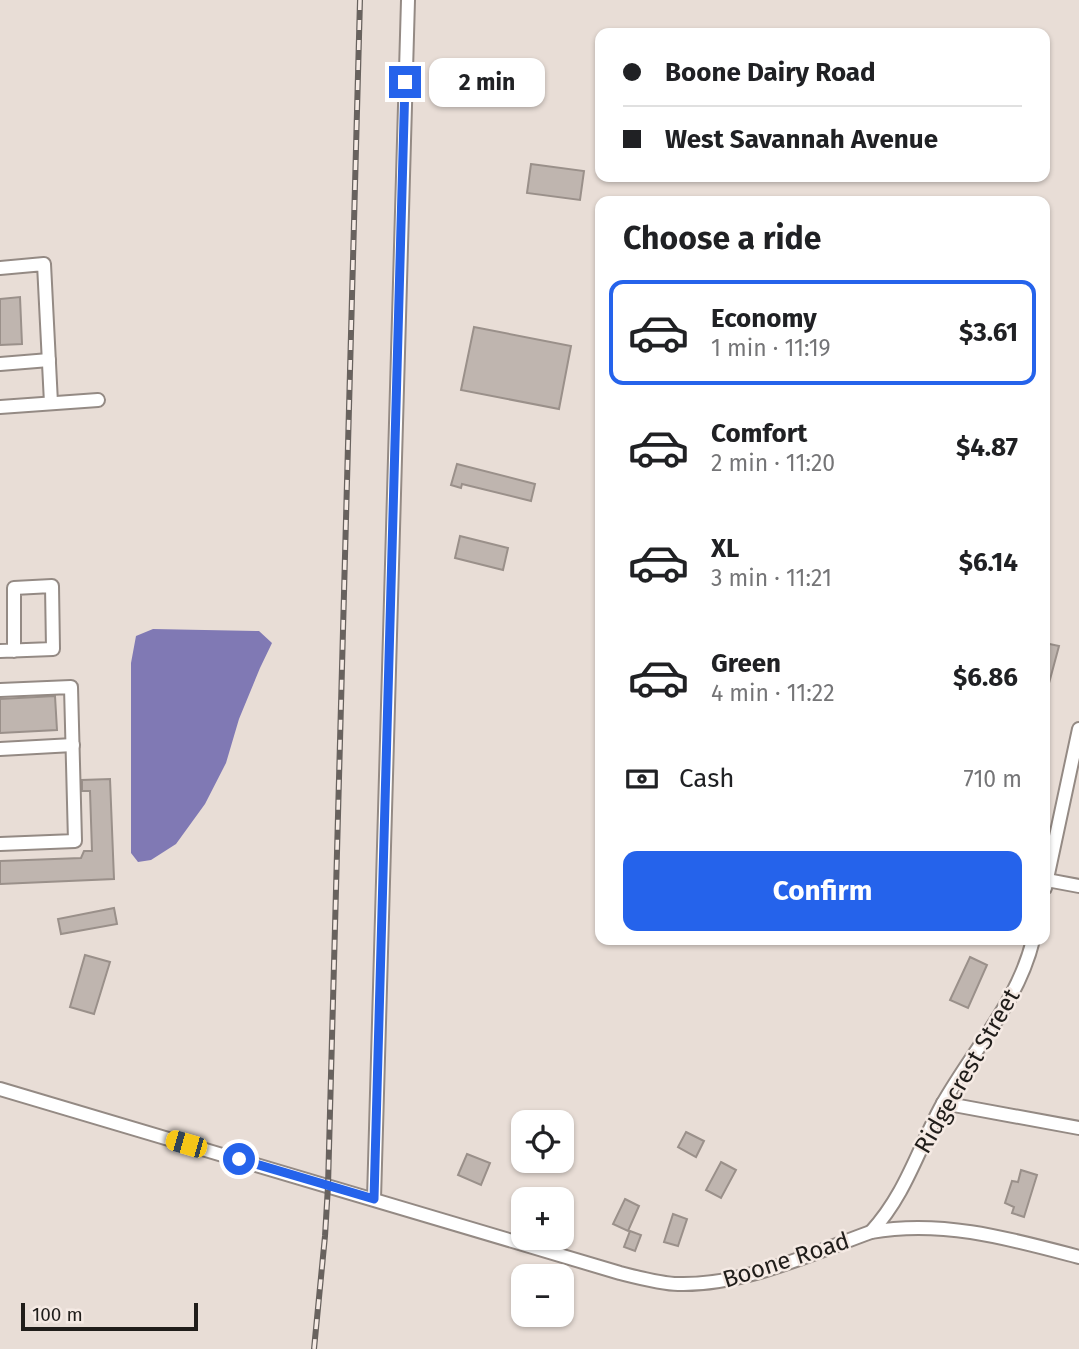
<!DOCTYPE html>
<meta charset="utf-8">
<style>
body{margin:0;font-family:"Fira Sans",sans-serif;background:#f2f2f2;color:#202124;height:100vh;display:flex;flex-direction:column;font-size:26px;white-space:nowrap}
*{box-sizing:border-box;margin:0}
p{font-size:23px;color:#757577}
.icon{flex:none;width:38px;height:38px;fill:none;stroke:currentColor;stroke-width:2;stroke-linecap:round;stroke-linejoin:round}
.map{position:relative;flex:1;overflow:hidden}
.panel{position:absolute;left:595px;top:196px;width:455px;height:749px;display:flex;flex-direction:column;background:#fff;border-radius:14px;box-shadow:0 2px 5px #0004}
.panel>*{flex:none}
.hud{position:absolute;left:595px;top:28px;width:455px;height:154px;border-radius:14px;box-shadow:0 2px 5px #0004;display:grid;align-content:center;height:154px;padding:0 28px;background:#fff}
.fabs{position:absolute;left:511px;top:1110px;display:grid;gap:14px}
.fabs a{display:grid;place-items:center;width:63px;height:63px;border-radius:14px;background:#fff;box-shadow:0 2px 5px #0004;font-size:35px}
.scale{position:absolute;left:21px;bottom:18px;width:177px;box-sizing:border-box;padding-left:7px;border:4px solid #201d1a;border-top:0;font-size:19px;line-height:24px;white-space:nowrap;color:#201d1a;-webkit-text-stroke:5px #f5eae4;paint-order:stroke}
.end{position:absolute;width:32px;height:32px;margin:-16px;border:9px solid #2563eb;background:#fff;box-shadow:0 0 0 4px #fff}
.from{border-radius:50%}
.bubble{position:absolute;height:49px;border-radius:14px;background:#fff;box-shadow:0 2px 5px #0004;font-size:23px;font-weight:700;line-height:49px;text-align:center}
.car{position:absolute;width:21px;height:42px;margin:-21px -10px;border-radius:9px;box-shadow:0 0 5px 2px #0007;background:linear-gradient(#f5c518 24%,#345 0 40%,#f5c518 0 76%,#345 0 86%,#f5c518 0)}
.hud b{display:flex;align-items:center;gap:24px;height:66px;font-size:26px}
.hud b+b{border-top:2px solid #e0e0e0}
.hud i{width:18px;height:18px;background:#202124}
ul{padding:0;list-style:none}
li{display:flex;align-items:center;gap:21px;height:105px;margin:0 14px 10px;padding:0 14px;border:4px solid transparent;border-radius:14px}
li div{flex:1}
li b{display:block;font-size:26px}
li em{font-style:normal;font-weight:700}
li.current{border-color:#2563eb}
li>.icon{width:63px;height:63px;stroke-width:1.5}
h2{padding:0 28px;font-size:32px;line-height:84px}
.pay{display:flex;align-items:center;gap:18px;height:77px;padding:0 28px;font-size:26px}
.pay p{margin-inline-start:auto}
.primary-button{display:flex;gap:14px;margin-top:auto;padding:14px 28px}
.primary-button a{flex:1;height:80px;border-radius:14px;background:#2563eb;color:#fff;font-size:28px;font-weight:700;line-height:80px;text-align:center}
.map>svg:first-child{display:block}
.water{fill:#8079b4}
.building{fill:#bfb5af;stroke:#9a908a;stroke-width:2}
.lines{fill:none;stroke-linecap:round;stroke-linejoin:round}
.minor-casing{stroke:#948a84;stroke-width:16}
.minor{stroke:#fff;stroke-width:12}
.rail-casing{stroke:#68625e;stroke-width:6}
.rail{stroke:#f5eae4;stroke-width:3.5;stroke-dasharray:10;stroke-linecap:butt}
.route{stroke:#2563eb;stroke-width:9}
.labels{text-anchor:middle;stroke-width:5;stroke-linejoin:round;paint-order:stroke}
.street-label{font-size:24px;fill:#201d1a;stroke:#f5eae4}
</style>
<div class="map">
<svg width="1079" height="1349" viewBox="0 0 1079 1349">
<rect width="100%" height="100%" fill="#e8ddd6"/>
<path class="water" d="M153,629L259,631L272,643L260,668L239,719L226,763L205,804L176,844L151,860L138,862L131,853V663L136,636Z"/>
<g class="building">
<path d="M531,164L584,171L580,200L527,193Z"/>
<path d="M20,297L22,344L0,345V299Z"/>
<path d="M474,327L571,346L559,409L461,390Z"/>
<path d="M457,464L535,484L531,501L462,484L461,488L451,485Z"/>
<path d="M460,536L508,548L503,570L455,558Z"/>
<path d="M1045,643L1059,646L1048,687L1045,686Z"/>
<path d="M55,696L57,730L0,733V699Z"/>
<path d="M110,779L114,879L0,884V861L81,858L84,851H92L90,791H82V780Z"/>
<path d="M114,908L117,924L61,934L58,919Z"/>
<path d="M85,955L110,962L94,1014L70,1007Z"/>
<path d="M970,957L987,965L968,1008L950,1000Z"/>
<path d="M686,1132L704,1141L696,1157L678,1147Z"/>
<path d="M467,1154L490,1163L481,1185L458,1175Z"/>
<path d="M721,1162L736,1170L721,1198L706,1190Z"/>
<path d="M1021,1170L1037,1175L1024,1217L1012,1213L1014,1207L1005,1203L1012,1181L1018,1182Z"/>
<path d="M625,1199L639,1206L628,1231L613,1224Z"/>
<path d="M673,1214L687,1219L678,1246L664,1242Z"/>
<path d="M630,1231L641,1235L635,1251L624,1247Z"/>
</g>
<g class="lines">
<g class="minor-casing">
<g id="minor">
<path d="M0,268L44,264L51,403"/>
<path d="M0,364L49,360"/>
<path d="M0,407L98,400"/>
<path d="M0,651L53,649L52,586L14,588V651"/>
<path d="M0,690L71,687L75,841L0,844"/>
<path d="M0,749L73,745"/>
<path d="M1047,880L1079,886"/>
<path d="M1045,888L1079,729"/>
<path d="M0,1089L620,1273C636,1277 662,1284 678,1284C743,1286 810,1254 871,1232C942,1219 1011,1239 1079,1257"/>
<path d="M943,1103L1079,1128"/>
<path d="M374,1199L408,0"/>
<path d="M871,1232C906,1194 918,1149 942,1105C973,1050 1018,1002 1033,940"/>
</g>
</g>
<use href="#minor" class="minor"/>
<g class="rail-casing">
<path id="rail" d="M314,1349L325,1236L328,1186L360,0"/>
</g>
<use href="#rail" class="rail"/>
</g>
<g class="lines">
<path class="route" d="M239,1159L374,1199L405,82"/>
</g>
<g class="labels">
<g class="street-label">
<text transform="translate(967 1071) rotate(-60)" y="8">Ridgecrest Street</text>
<text transform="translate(786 1260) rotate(-18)" y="8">Boone Road</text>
</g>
</g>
</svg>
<div class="fabs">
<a><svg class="icon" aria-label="locate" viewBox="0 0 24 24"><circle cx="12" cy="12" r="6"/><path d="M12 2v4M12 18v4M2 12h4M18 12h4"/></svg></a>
<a>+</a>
<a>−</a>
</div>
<div class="scale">100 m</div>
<i class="end from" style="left:239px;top:1159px"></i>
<i class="end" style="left:405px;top:82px"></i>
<div class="bubble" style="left:429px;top:58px;width:116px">2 min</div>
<i class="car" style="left:186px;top:1144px;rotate:286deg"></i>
<div class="hud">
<b><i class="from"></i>Boone Dairy Road</b>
<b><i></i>West Savannah Avenue</b>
</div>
<section class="panel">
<h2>Choose a ride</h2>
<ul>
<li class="current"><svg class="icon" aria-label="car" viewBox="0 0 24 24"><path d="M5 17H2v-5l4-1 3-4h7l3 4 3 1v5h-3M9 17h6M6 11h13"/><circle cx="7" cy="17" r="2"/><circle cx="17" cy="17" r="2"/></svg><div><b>Economy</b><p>1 min · 11:19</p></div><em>$3.61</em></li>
<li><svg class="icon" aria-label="car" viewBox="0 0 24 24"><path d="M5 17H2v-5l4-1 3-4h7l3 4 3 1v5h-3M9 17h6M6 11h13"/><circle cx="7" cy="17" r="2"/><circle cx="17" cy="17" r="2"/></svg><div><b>Comfort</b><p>2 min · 11:20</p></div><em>$4.87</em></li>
<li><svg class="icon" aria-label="car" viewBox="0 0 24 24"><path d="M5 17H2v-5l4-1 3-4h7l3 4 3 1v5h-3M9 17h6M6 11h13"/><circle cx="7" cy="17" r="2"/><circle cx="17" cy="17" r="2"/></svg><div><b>XL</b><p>3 min · 11:21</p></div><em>$6.14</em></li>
<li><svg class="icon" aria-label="car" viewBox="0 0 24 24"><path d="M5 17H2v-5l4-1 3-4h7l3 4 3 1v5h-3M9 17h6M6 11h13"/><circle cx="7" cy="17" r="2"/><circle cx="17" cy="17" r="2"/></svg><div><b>Green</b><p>4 min · 11:22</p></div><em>$6.86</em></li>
</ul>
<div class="pay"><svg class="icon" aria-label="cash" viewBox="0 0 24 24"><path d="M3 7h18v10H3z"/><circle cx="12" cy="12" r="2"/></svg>Cash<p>710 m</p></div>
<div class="primary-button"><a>Confirm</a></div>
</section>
</div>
